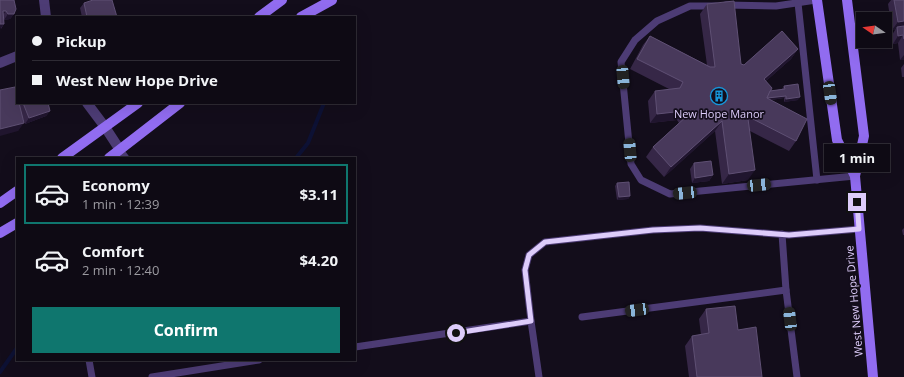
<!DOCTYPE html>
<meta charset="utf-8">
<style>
body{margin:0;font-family:"Open Sans",sans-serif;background:#17131d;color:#f1f3f6;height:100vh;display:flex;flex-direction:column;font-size:15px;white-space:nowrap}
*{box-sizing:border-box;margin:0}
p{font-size:13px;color:#9b9aa0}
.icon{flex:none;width:22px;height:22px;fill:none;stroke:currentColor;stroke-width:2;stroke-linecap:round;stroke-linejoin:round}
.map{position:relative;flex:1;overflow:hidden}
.drawer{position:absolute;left:16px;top:157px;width:340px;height:204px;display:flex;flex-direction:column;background:#0e0a14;border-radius:0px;box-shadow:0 4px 16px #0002,0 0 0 1px #2e2b34}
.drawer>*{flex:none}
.banner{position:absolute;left:16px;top:16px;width:340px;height:88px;border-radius:0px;box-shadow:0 4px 16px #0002,0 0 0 1px #2e2b34;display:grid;align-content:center;height:88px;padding:0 16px;background:#0e0a14}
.needle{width:26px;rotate:283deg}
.fabs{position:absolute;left:856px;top:12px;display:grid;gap:8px}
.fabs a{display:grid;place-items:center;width:36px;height:36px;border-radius:0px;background:#0e0a14;box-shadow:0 4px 16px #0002,0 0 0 1px #2e2b34;font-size:20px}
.end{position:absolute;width:18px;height:18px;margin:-9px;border:5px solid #ddccfa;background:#111;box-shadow:0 0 0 2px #111}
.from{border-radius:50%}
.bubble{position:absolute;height:28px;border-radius:0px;background:#0e0a14;box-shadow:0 4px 16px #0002,0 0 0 1px #2e2b34;font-size:13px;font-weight:700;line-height:28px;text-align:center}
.car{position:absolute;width:12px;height:24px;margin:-12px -6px;border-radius:5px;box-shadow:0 0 3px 1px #0007;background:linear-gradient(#222 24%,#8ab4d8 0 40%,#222 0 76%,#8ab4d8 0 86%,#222 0)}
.banner b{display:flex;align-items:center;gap:14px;height:38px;font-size:15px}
.banner b+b{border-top:1px solid #2e2b34}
.banner i{width:10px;height:10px;background:#f1f3f6}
ul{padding:7px 0 0;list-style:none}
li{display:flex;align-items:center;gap:12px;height:60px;margin:0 8px 6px;padding:0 8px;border:2px solid transparent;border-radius:0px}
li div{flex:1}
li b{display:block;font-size:15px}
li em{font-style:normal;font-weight:700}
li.selected{border-color:#0f766e}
li>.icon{width:36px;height:36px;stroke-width:1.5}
.button{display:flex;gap:8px;margin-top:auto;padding:8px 16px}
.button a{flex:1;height:46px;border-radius:0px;background:#0f766e;color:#fff;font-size:16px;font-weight:700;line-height:46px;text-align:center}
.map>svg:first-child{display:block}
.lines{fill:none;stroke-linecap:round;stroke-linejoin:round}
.stream{stroke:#0d1134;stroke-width:4}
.service{stroke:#4d3c75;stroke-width:7}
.minor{stroke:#4d3c75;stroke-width:10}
.secondary{stroke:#916cf0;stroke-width:10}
.wall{fill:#362747}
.shaded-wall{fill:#20152e}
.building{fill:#48395b;stroke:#5f5074}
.route{stroke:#ddccfa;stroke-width:5}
.labels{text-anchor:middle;stroke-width:3.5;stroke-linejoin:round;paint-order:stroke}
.poi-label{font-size:11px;fill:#ddccfa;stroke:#130d1b}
.street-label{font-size:11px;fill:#ddccfa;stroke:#130d1b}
</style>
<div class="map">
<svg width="904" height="377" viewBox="0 0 904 377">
<rect width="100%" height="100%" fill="#130d1b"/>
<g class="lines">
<g class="stream">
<path d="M296,158L308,143L324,103"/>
<path d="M0,372L17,348"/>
</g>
<g class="service">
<path d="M798,3L817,180"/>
<path d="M726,5L776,6L816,0"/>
<path d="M716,6H690L657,21L635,40L621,62L631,164L641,180L670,194L855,176"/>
<path d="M120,150L126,158"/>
<path d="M786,290L797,377"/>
<path d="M582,317L786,290L782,234"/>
<path d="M355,347L531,321"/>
<path d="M89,360L92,377"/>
<path d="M152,377L259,360"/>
<path d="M539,377L531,321L525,270L529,255L545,242L653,230L700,228L789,235L859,229"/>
</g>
<g class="minor">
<path d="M44,0L46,17"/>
<path d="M0,63L17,56"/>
<path d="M87,103L105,127L120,150"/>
</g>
<g class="secondary">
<path d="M817,0L837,140L855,176"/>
<path d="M847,0L864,136L855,176L873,377"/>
<path d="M259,17L282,0"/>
<path d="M301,17L332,0"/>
<path d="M62,158L138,103"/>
<path d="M109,158L180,103"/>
<path d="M0,203L17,191"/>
<path d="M0,233L17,223"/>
</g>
</g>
<g class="wall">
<path d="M0,0L14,14L10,19L4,20V19V24L1,29Z"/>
<path d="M891,0H904V60H900L898,43L893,44L892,35L895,30H892L888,4Z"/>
<path d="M84,3L117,17H82L80,8Z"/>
<path d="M707,4L741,64L744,65L798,49L791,59L766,81L770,91L782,89L784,86L798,100L784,102V98L771,100L796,141L789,151L750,131L748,180L722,184L715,131L664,177L646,157L653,147L679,123L677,120L650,123L648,101L655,91L671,90L630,69L643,45L650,36L707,65L700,14Z"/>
<path d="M904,64V77H902L901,68Z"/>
<path d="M17,88V103H48L50,111L46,116L25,124L22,116L18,131L15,90Z"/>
<path d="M694,163L713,175L709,181L692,183L690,169Z"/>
<path d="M617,183L630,196L628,199L617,200L615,186Z"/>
<path d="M904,228V235H903L902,230Z"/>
<path d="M706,309L738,330L762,377H689L685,346L692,336L701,335L699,319Z"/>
</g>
<g class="shaded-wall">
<path d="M3,11H6L2,16Z"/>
<path d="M8,14H14L10,19L4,20Z"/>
<path d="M904,21V28L897,27L895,30H892L898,22Z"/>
<path d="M0,24H4L0,29Z"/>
<path d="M903,35L898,43L893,44L898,36Z"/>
<path d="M798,49L791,59L757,89L764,79Z"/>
<path d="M904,55V60H900Z"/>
<path d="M786,96L784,98L763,101L765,99Z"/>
<path d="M800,97L798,100L784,102L786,99Z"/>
<path d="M50,111L46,116L25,124L29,118Z"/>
<path d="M684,111L677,120L650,123L657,114Z"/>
<path d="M722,121L715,131L664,177L671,167Z"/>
<path d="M24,123L18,131L0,136V129Z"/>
<path d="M755,170L748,180L722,184L729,174Z"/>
<path d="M713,175L709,181L692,183L695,178Z"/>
<path d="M630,196L628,199L617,200L619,197Z"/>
</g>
<g class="building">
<path d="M0,0H14L16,9L14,14H8L6,11H3L4,24H0Z"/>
<path d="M93,0H112L117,17H87L84,3Z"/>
<path d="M894,0H904V21L898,22Z"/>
<path d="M734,1L741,64L744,65L782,31L798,49L764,79L772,88L767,98L807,119L796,141L751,118L748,119L755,170L729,174L722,121L671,167L653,147L688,115L684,111L657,114L655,91L680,88L683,82L637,59L650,36L710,67H715L707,4Z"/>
<path d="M904,26V39L903,35L898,36L897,27Z"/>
<path d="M798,84L800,97L786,99V96L767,98L770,91L785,89L784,86Z"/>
<path d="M15,87L17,96V103H19L24,123L0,129V90Z"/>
<path d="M23,103H48L50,111L29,118Z"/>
<path d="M711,161L713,175L695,178L694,163Z"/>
<path d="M629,182L630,196L619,197L617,183Z"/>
<path d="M735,306L738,330L756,327L762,377H697L692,336L709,333L706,309Z"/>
</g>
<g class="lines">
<path class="route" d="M456,333L531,321L525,270L529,255L545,242L653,230L700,228L789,235L859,229L857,202"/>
</g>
<defs>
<g id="building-ring" transform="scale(0.9)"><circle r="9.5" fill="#130d1b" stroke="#1696db" stroke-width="1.5"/><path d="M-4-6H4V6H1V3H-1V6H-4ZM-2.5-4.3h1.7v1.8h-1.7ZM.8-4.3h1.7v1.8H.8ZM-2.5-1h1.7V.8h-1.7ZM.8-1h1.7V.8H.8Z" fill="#1696db"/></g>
</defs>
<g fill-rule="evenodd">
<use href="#building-ring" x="719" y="96"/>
</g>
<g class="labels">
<g class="poi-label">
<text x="719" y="118">New Hope Manor</text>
</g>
<g class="street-label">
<text transform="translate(854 301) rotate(-95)" y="4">West New Hope Drive</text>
</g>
</g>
</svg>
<div class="fabs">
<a><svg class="needle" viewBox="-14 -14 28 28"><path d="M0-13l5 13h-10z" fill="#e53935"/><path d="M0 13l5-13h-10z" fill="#9b9aa0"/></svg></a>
</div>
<i class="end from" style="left:456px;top:333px"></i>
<i class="end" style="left:857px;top:202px"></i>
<div class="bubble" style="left:824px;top:144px;width:66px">1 min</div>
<i class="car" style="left:623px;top:77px;rotate:175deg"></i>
<i class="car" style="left:830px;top:93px;rotate:172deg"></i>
<i class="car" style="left:630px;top:150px;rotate:355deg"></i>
<i class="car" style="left:759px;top:185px;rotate:84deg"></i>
<i class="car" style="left:685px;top:193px;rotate:264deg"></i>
<i class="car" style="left:637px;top:310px;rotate:262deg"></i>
<i class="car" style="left:790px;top:319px;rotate:353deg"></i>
<div class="banner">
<b><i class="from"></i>Pickup</b>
<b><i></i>West New Hope Drive</b>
</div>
<section class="drawer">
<ul>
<li class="selected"><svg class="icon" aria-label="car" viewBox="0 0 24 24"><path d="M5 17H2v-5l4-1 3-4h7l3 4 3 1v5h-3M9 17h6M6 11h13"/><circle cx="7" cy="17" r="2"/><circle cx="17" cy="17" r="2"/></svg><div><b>Economy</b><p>1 min · 12:39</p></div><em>$3.11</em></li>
<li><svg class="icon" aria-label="car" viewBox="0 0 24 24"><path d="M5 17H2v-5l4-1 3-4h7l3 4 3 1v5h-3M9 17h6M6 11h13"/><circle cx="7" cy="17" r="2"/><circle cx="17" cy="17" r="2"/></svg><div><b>Comfort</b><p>2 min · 12:40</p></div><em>$4.20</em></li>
</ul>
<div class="button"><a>Confirm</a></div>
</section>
</div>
